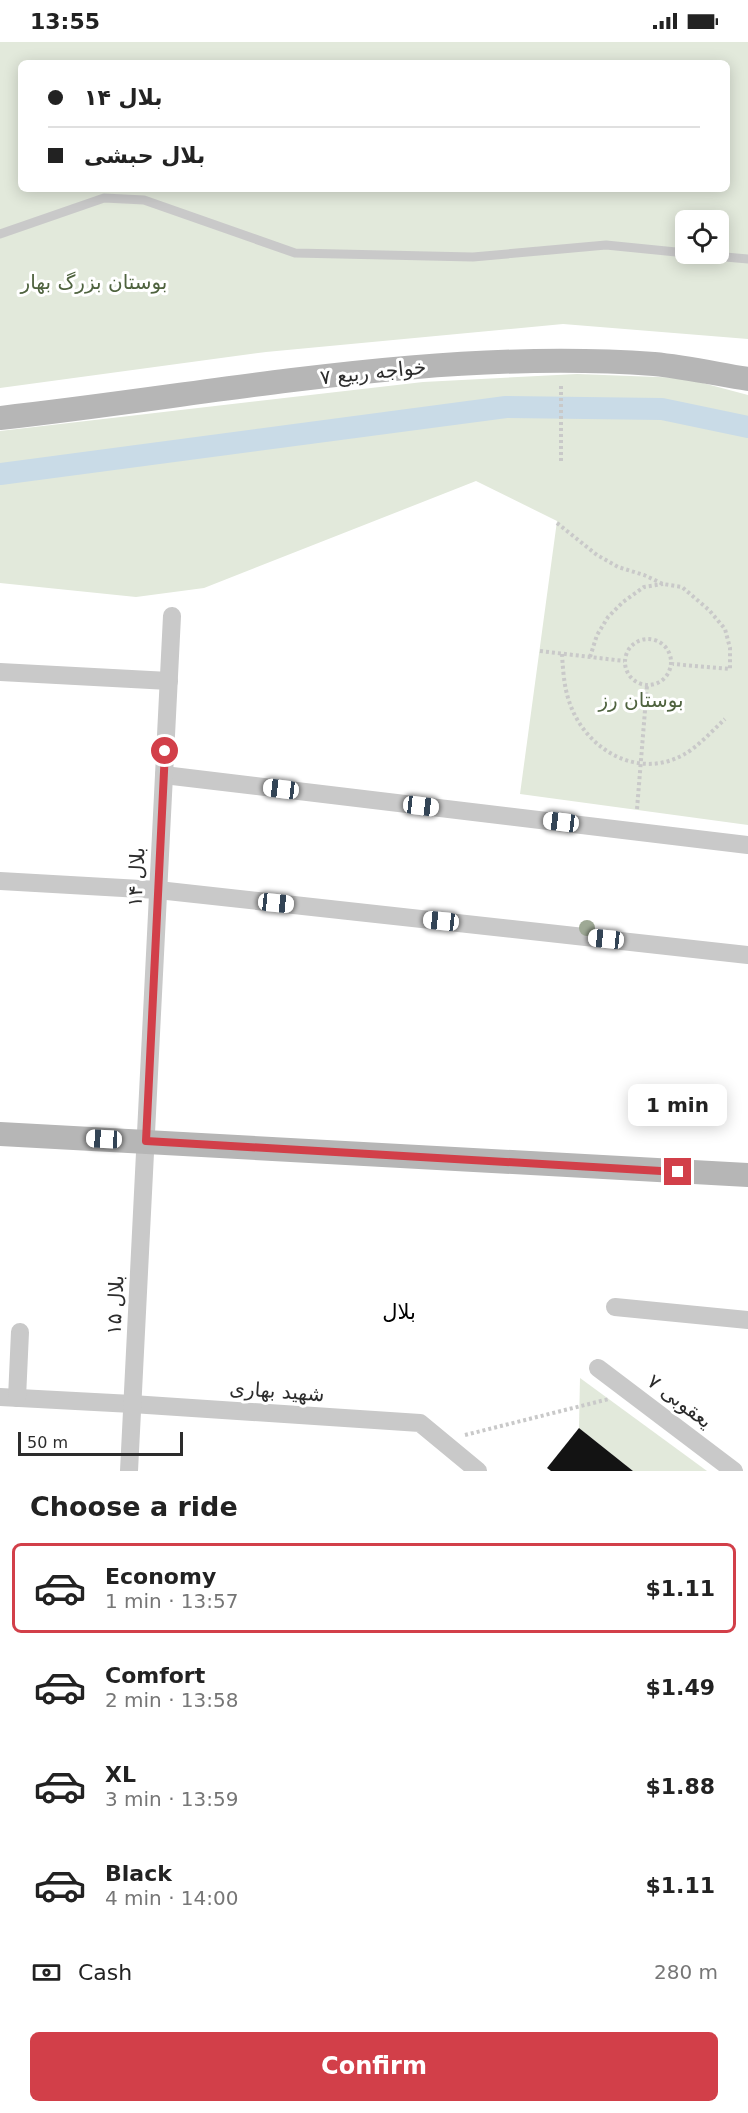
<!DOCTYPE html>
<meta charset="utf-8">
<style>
body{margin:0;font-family:"DejaVu Sans","Noto Naskh Arabic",sans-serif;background:#f6f6f6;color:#222;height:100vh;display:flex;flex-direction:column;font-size:22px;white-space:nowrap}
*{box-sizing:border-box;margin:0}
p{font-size:20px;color:#767676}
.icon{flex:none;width:33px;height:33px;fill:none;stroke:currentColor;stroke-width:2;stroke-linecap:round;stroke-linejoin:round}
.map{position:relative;height:1429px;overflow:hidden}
.drawer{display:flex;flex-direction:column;background:#fff;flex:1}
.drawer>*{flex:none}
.hud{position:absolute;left:18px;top:18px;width:712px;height:132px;border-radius:9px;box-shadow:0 3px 15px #0003;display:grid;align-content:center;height:132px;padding:0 30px;background:#fff}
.controls{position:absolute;left:675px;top:168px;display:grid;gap:12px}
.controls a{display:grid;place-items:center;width:54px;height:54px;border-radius:9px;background:#fff;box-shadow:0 3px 15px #0003;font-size:30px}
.scale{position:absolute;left:18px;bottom:15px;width:165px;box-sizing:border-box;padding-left:6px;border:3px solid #2c2c2c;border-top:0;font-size:16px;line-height:21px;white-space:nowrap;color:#2c2c2c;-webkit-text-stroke:4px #fff;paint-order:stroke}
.end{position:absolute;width:27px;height:27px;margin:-14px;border:8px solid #d23f49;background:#fff;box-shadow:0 0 0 3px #fff}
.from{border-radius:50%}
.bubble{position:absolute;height:42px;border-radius:9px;background:#fff;box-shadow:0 3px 15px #0003;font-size:20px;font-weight:800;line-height:42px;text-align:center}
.car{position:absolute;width:18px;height:36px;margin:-18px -9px;border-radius:8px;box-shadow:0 0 4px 2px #0007;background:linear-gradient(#fff 24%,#345 0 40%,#fff 0 76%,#345 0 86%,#fff 0)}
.hud b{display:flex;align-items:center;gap:21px;height:57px;font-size:22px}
.hud b+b{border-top:2px solid #e0e0e0}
.hud i{width:15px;height:15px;background:#222}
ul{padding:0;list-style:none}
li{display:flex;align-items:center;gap:18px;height:90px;margin:0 12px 9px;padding:0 18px;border:3px solid transparent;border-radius:9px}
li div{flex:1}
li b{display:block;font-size:22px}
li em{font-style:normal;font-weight:800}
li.selected{border-color:#d23f49}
li>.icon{width:54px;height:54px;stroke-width:1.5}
h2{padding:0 30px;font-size:27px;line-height:72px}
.pay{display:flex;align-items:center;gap:15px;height:66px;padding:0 30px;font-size:22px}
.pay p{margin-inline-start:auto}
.button{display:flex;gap:12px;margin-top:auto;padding:12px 30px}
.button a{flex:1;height:69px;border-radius:9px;background:#d23f49;color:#fff;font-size:24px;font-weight:800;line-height:69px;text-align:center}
.status{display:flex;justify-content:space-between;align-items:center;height:42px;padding:0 30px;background:#fff;direction:ltr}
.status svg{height:16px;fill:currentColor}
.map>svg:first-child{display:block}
.green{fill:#e2e9db;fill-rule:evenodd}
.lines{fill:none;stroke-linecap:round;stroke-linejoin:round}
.canal{stroke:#c9dbe7;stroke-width:22}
.building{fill:#131313}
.path{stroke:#c9c9c9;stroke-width:4;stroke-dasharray:3 3;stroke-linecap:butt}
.lane{stroke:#c9c9c9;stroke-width:9}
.street{stroke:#c9c9c9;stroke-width:18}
.secondary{stroke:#b6b6b6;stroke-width:24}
.tree{fill:#9ea995}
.route{stroke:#d23f49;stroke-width:8}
.labels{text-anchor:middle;stroke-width:6;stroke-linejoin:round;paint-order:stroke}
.park-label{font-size:20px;fill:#4f633f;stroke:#fff}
.street-label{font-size:20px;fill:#2c2c2c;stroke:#fff}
.neighbourhood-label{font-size:21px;fill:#000;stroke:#fff}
</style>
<div class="status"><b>13:55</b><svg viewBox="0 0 49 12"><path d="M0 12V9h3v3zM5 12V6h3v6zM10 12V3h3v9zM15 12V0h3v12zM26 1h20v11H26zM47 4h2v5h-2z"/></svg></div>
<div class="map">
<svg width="748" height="1429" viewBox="0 0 748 1429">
<rect width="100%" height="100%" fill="#fff"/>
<g class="green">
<path d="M0,0H748V297L563,282L266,310L0,346ZM21,21H728V147H21ZM686,178H718V212H686Z"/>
<path d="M577,332L684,336L748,353V783L520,752L557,479L476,439L204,546L136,555L0,541V389L423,340Z"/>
<path d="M580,1336L707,1429H633L579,1386Z"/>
</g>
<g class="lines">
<path class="canal" d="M0,432L506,365L662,367L748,385"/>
</g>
<path class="building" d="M579,1386L633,1429H551L547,1426Z"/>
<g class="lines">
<g class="path">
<path d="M561,419V341"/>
<path d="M557,481L597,513L618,525L644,533L663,542L682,545L709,568L725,587L730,606V627L673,622"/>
<circle cx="648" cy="620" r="23"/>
<path d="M540,609L624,619"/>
<path d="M562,612C563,628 564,646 570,662C586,707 637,738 683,713C698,705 712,689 725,677"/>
<path d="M590,615L597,593L608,575L623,560L644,545L663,542"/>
<path d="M637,767L647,644"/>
<path d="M465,1393L609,1357"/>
</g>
<g class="lane">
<path d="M0,192L104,156L144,158L295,211L473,215L606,203L686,211"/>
<path d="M692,212L748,217"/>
</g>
<g class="street">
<path d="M0,630L169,639"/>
<path d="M164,733L748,803"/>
<path d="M0,839L158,848L748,913"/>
<path d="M615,1265L748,1278"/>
<path d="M598,1326L734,1429"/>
<path d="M0,1355L132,1362L420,1381L478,1429"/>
<path d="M17,1356L20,1290"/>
<path d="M129,1429L172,574"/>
</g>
<g class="secondary">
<path d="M0,376C217,352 434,306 654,322C685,325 717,332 748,337"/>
<path d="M0,1092L748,1133"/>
</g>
</g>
<circle class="tree" cx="587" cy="886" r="8"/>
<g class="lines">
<path class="route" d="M165,709L146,1099L678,1130"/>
</g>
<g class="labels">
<g class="park-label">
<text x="94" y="247">بوستان بزرگ بهار</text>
<text x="641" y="665">بوستان رز</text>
</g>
<g class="street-label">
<text transform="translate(373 330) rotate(-6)" y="7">خواجه ربیع ۷</text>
<text transform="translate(136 835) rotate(-87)" y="7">بلال ۱۴</text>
<text transform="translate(115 1263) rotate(-87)" y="7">بلال ۱۵</text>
<text transform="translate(277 1349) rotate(4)" y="7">شهید بهاری</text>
<text transform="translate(680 1359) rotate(37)" y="7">یعقوبی ۷</text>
</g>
<g class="neighbourhood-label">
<text x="399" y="1277">بلال</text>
</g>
</g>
</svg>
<div class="controls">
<a><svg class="icon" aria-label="locate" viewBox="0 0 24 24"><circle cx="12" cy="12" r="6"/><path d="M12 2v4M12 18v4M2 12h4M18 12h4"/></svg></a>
</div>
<div class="scale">50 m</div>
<i class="end from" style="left:165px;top:709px"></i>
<i class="end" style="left:678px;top:1130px"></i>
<div class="bubble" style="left:628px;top:1042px;width:99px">1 min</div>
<i class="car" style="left:281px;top:747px;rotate:277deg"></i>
<i class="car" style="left:421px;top:764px;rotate:97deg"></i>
<i class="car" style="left:561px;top:780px;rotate:277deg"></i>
<i class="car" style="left:276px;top:861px;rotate:96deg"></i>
<i class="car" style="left:441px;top:879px;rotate:276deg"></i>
<i class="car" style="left:606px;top:897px;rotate:276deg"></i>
<i class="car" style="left:104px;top:1097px;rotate:273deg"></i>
<div class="hud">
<b><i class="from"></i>بلال ۱۴</b>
<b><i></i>بلال حبشی</b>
</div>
</div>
<section class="drawer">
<h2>Choose a ride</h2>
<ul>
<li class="selected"><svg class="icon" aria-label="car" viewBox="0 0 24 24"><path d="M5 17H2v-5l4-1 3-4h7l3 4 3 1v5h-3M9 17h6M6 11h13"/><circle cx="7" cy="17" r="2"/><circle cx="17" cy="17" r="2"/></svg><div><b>Economy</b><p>1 min · 13:57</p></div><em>$1.11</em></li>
<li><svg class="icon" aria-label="car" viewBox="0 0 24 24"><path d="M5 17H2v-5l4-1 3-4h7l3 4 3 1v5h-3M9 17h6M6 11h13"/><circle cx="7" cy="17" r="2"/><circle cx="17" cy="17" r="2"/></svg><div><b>Comfort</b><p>2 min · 13:58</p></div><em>$1.49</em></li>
<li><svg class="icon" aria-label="car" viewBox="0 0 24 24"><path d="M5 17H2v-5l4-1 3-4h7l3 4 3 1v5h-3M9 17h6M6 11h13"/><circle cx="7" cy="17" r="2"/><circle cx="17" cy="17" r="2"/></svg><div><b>XL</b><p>3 min · 13:59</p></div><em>$1.88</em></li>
<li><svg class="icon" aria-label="car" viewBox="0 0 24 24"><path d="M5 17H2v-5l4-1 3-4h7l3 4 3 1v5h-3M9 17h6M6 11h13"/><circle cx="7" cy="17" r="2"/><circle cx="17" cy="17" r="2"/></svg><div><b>Black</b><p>4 min · 14:00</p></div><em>$1.11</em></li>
</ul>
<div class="pay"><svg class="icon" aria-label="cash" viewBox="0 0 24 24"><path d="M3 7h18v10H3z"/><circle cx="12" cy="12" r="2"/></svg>Cash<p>280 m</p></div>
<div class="button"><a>Confirm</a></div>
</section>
